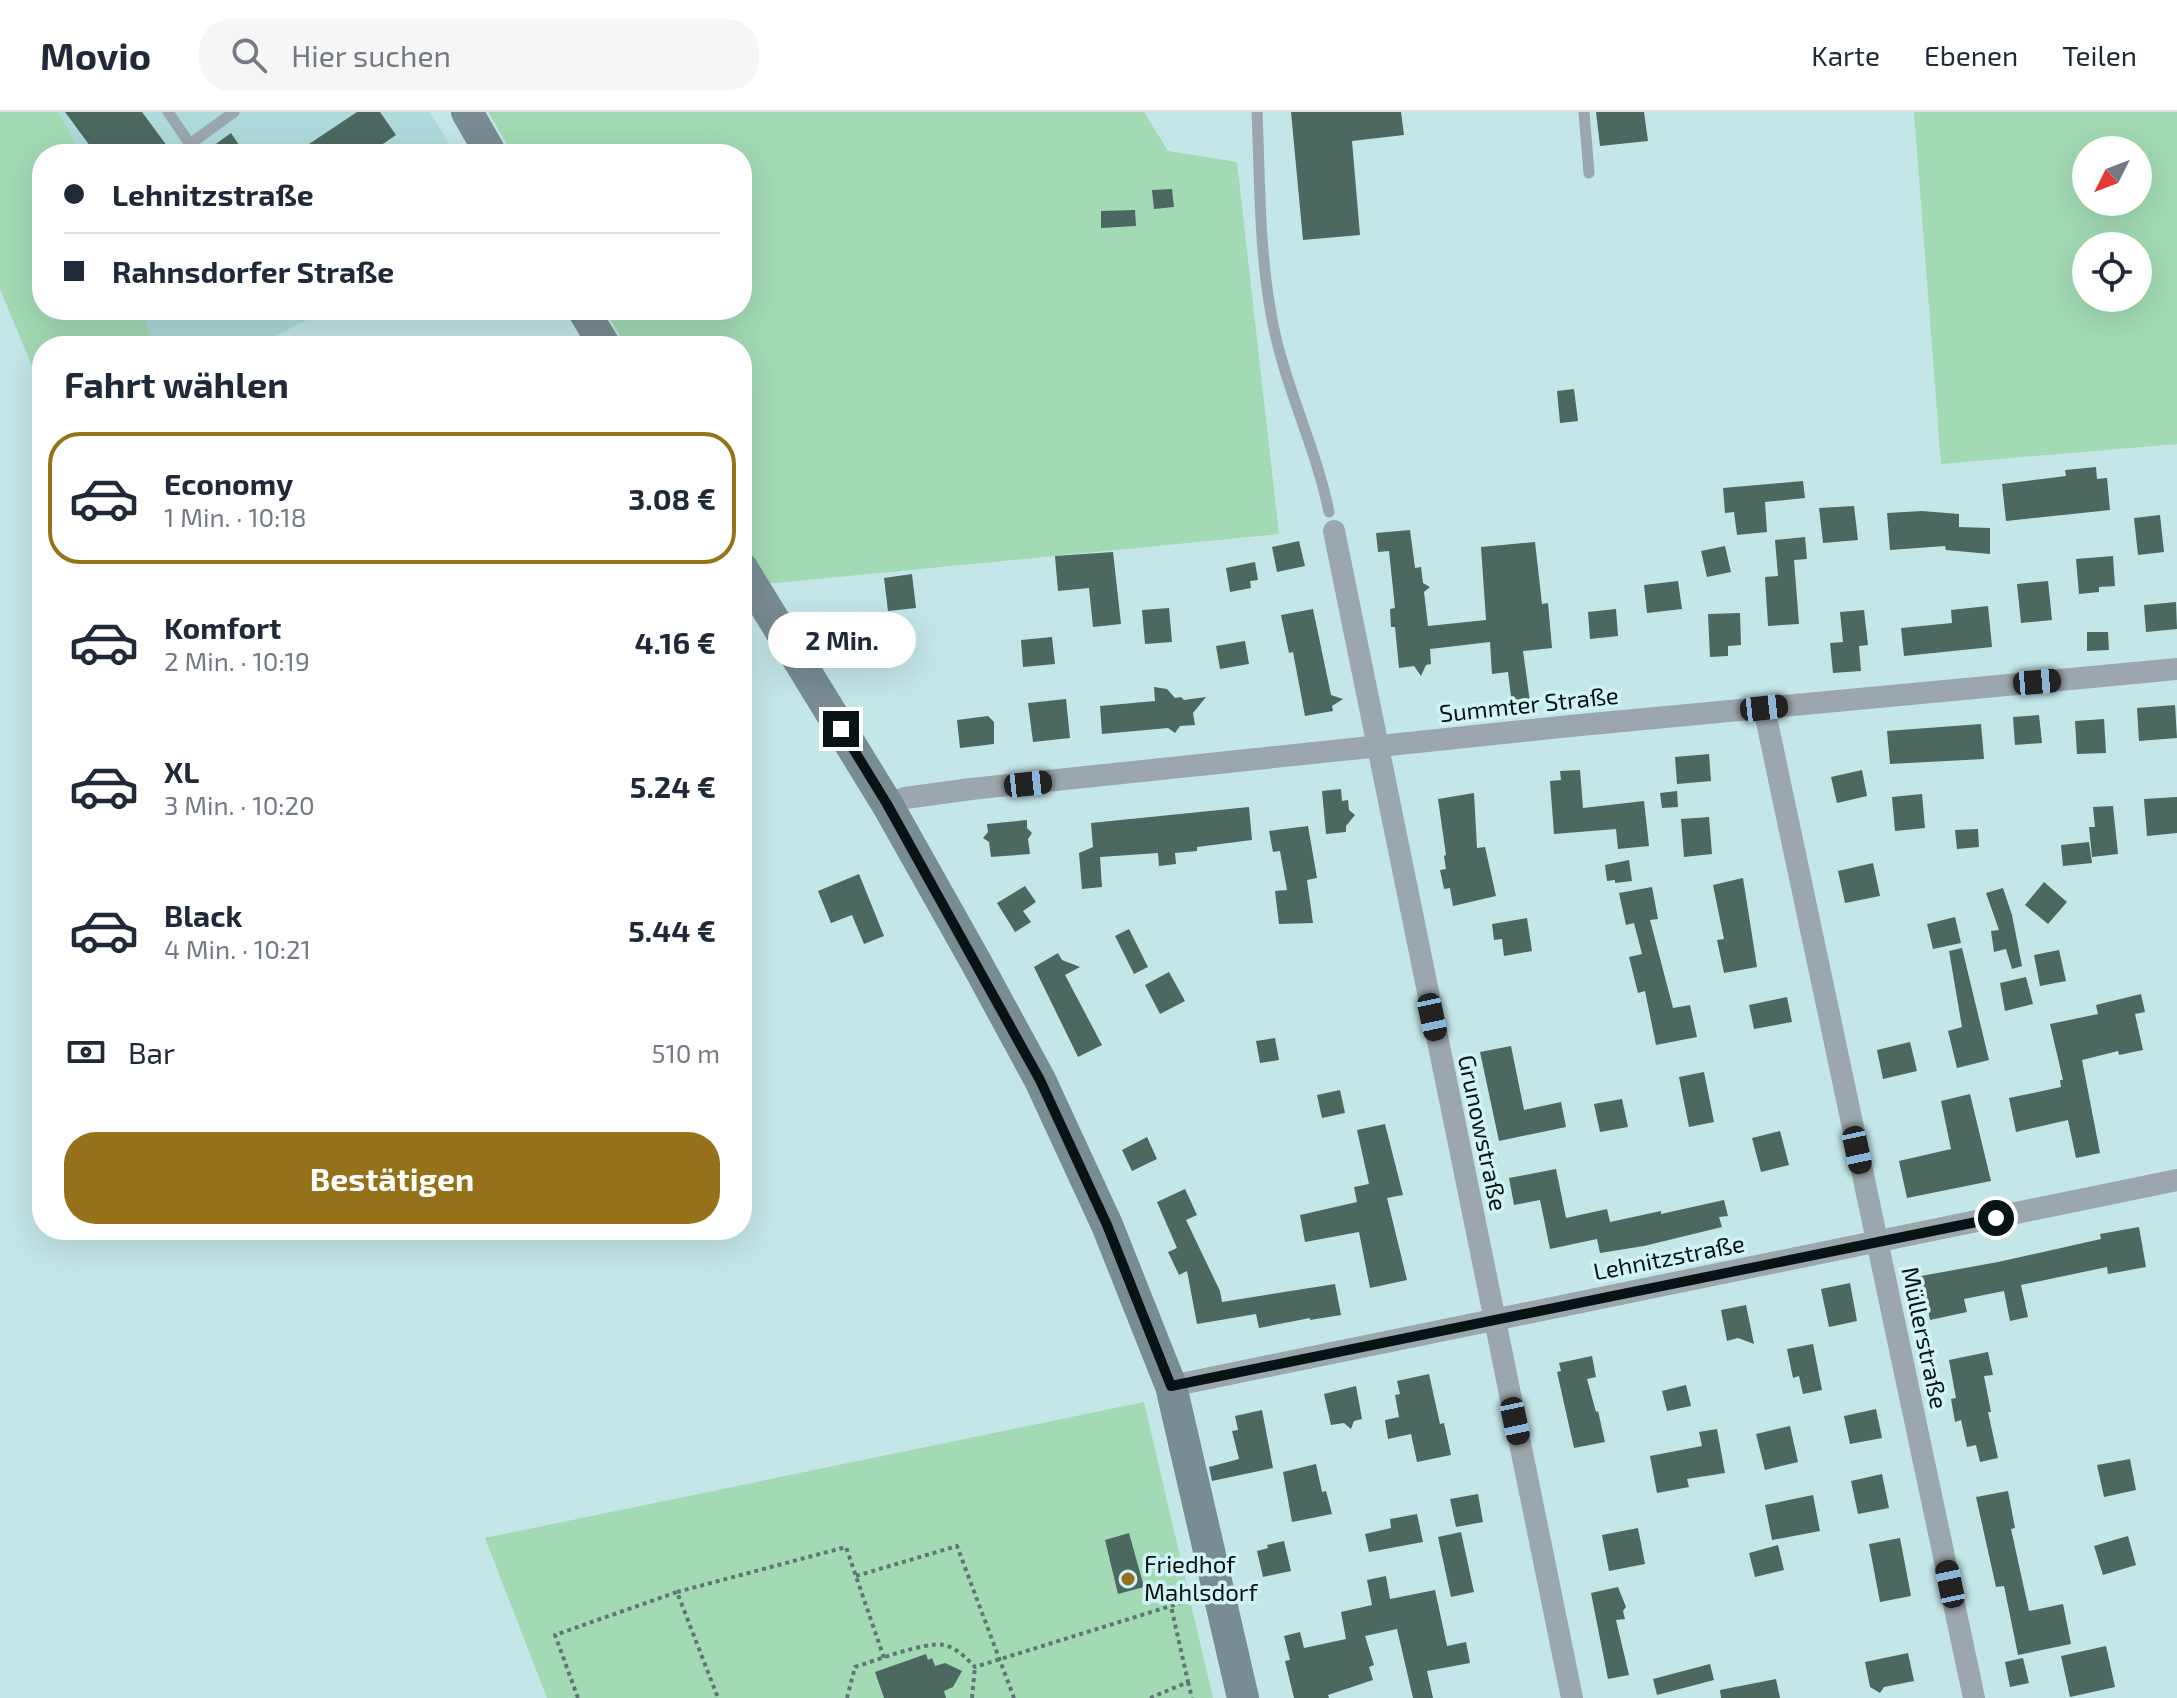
<!DOCTYPE html>
<html lang="de">
<meta charset="utf-8">
<style>
body{margin:0;font-family:"Exo 2",sans-serif;background:#f6f6f7;color:#1f2937;height:100vh;display:flex;flex-direction:column;font-size:30px;white-space:nowrap}
*{box-sizing:border-box;margin:0}
p{font-size:26px;color:#747a83}
.icon{flex:none;width:44px;height:44px;fill:none;stroke:currentColor;stroke-width:2;stroke-linecap:round;stroke-linejoin:round}
.map{position:relative;flex:1;overflow:hidden}
.side{position:absolute;left:32px;top:224px;width:720px;height:904px;display:flex;flex-direction:column;background:#fff;border-radius:32px;box-shadow:0 8px 32px #0002}
.side>*{flex:none}
.hud{position:absolute;left:32px;top:32px;width:720px;height:176px;border-radius:32px;box-shadow:0 8px 32px #0002;display:grid;align-content:center;height:176px;padding:0 32px;background:#fff}
.needle{width:52px;rotate:228deg}
.controls{position:absolute;left:2072px;top:24px;display:grid;gap:16px}
.controls a{display:grid;place-items:center;width:80px;height:80px;border-radius:50%;background:#fff;box-shadow:0 8px 32px #0002;font-size:40px}
.end{position:absolute;width:36px;height:36px;margin:-18px;border:10px solid #071314;background:#fff;box-shadow:0 0 0 4px #fff}
.from{border-radius:50%}
.bubble{position:absolute;height:56px;border-radius:28px;background:#fff;box-shadow:0 8px 32px #0002;font-size:26px;font-weight:700;line-height:56px;text-align:center}
.car{position:absolute;width:24px;height:48px;margin:-24px -12px;border-radius:10px;box-shadow:0 0 6px 2px #0007;background:linear-gradient(#222 24%,#8ab4d8 0 40%,#222 0 76%,#8ab4d8 0 86%,#222 0)}
.hud b{display:flex;align-items:center;gap:28px;height:76px;font-size:30px}
.hud b+b{border-top:2px solid #e0e1e3}
.hud i{width:20px;height:20px;background:#1f2937}
ul{padding:0;list-style:none}
li{display:flex;align-items:center;gap:24px;height:132px;margin:0 16px 12px;padding:0 16px;border:4px solid transparent;border-radius:32px}
li div{flex:1}
li b{display:block;font-size:30px}
li em{font-style:normal;font-weight:700}
li.active{border-color:#95711a}
li>.icon{width:72px;height:72px;stroke-width:1.5}
h2{padding:0 32px;font-size:36px;line-height:96px}
.pay{display:flex;align-items:center;gap:20px;height:88px;padding:0 32px;font-size:30px}
.pay p{margin-inline-start:auto}
.primary-button{display:flex;gap:16px;margin-top:auto;padding:16px 32px}
.primary-button a{flex:1;height:92px;border-radius:32px;background:#95711a;color:#fff;font-size:32px;font-weight:700;line-height:92px;text-align:center}
header{display:flex;align-items:center;gap:48px;box-sizing:border-box;height:112px;padding:0 40px;background:#fff;border-bottom:2px solid #e0e1e3}
header strong{font-size:38px}
nav{display:flex;gap:44px;margin-inline-start:auto;font-size:28px}
.search{width:560px;height:72px;background:#f6f6f7;display:flex;align-items:center;gap:20px;box-sizing:border-box;padding:0 28px;border-radius:32px;color:#747a83;font-size:30px}
.map>svg:first-child{display:block}
.built{fill:#afdadc}
.green{fill:#a2dab3;fill-rule:evenodd}
.building{fill:#4c6861}
.lines{fill:none;stroke-linecap:round;stroke-linejoin:round}
.path{stroke:#5f7576;stroke-width:4;stroke-dasharray:4 4;stroke-linecap:butt}
.lane{stroke:#9ba7ac;stroke-width:11}
.street{stroke:#9ba7ac;stroke-width:22}
.secondary{stroke:#798c93;stroke-width:32}
.route{stroke:#071314;stroke-width:10}
.poi-dot{fill:#95711a;stroke:#d1f3f5;stroke-width:3}
.labels{text-anchor:middle;stroke-width:7;stroke-linejoin:round;paint-order:stroke}
.street-label{font-size:24px;fill:#071314;stroke:#d1f3f5}
.poi-label{font-size:24px;fill:#071314;stroke:#d1f3f5;text-anchor:start}
</style>
<header>
<strong>Movio</strong>
<div class="search"><svg class="icon" aria-label="search" viewBox="0 0 24 24"><circle cx="10" cy="10" r="6"/><path d="M15 15l6 6"/></svg>Hier suchen</div>
<nav><a>Karte</a><a>Ebenen</a><a>Teilen</a></nav>
</header>
<div class="map">
<svg width="2177" height="1586" viewBox="0 0 2177 1586">
<rect width="100%" height="100%" fill="#c4e6e8"/>
<g class="built">
<path d="M59,0H430L455,42H81Z"/>
<path d="M142,198H326L256,234H153Z"/>
</g>
<g class="green">
<path d="M0,0H59L81,42H42V198H142L153,234H42V278L0,177Z"/>
<path d="M488,0H1144L1168,39L1237,50L1279,422L766,472L742,431V234H626L605,198H742V42H513Z"/>
<path d="M1914,0H2177V332L1941,352ZM2138,38V90H2086V38ZM2086,134H2138V186H2086Z"/>
<path d="M1144,1290L1213,1586H547L485,1426Z"/>
</g>
<g class="building">
<path d="M65,0H142L173,42H96Z"/>
<path d="M357,0H380L396,23L368,42H294Z"/>
<path d="M1291,0H1401L1404,23L1352,29L1360,123L1303,128Z"/>
<path d="M1596,0H1644L1648,29L1600,34Z"/>
<path d="M231,21L245,42H202Z"/>
<path d="M1172,77L1174,95L1154,97L1152,78Z"/>
<path d="M1135,98L1136,114L1101,116V99Z"/>
<path d="M1574,277L1578,309L1560,311L1557,279Z"/>
<path d="M2096,355L2097,367L2107,366L2110,398L2006,409L2002,372L2066,364L2065,358Z"/>
<path d="M1803,369L1805,386L1765,390L1767,420L1737,423L1734,400L1725,401L1723,376Z"/>
<path d="M1854,394L1858,428L1823,431L1819,396Z"/>
<path d="M1922,399L1959,402V415L1990,416V442L1946,438L1945,434L1890,438L1887,401Z"/>
<path d="M2160,403L2164,440L2138,443L2134,406Z"/>
<path d="M1410,418L1415,456L1421,455L1423,471L1430,475L1424,480L1428,514L1486,508L1481,435L1535,430L1542,492L1548,491L1552,536L1523,539L1530,590L1512,592L1508,560L1492,562L1490,530L1430,537L1431,552L1426,553L1421,564L1414,554L1399,556L1395,515H1391L1390,497L1395,496L1389,439L1378,440L1376,421Z"/>
<path d="M1805,425L1807,447L1794,448L1799,512L1768,514L1765,465L1778,464L1775,428Z"/>
<path d="M1299,429L1305,454L1277,460L1272,435Z"/>
<path d="M1725,434L1731,460L1707,465L1701,439Z"/>
<path d="M1113,440L1121,512L1093,515L1089,476L1058,479L1055,444Z"/>
<path d="M2113,444L2115,474L2099,475V480L2079,482L2076,447Z"/>
<path d="M1255,450L1258,468L1250,469L1251,476L1230,480L1226,456Z"/>
<path d="M912,462L916,496L888,499L884,466Z"/>
<path d="M1678,469L1682,497L1647,501L1644,473Z"/>
<path d="M2048,469L2052,508L2021,511L2017,472Z"/>
<path d="M2176,490L2177,517L2146,520L2144,493Z"/>
<path d="M1988,494L1992,535L1904,544L1901,516L1952,511L1951,498Z"/>
<path d="M1169,496L1172,530L1145,532L1142,498Z"/>
<path d="M1313,497L1331,583L1343,587L1332,594L1333,599L1305,604L1293,540L1289,541L1281,503Z"/>
<path d="M1616,497L1618,524L1590,527L1588,500Z"/>
<path d="M1864,498L1868,533L1859,534L1861,559L1833,561L1830,531L1843,530L1840,500Z"/>
<path d="M1740,501L1741,533L1728,534V544L1710,545L1708,502Z"/>
<path d="M2087,520H2108L2109,538L2087,539Z"/>
<path d="M1052,525L1055,552L1023,555L1021,528Z"/>
<path d="M1245,529L1249,552L1220,557L1216,534Z"/>
<path d="M1154,575L1167,577L1175,586L1181,585L1184,588L1206,585L1193,601L1195,613L1180,614L1175,621L1168,616L1102,622L1100,594L1155,589Z"/>
<path d="M1066,587L1070,626L1033,630L1028,591Z"/>
<path d="M2175,593L2177,626L2139,629L2137,596Z"/>
<path d="M2039,603L2042,631L2015,633L2013,605Z"/>
<path d="M988,604L994,610V632L960,636L957,608Z"/>
<path d="M2104,607L2106,641L2077,642L2075,609Z"/>
<path d="M1981,612L1984,647L1890,652L1887,619Z"/>
<path d="M1709,642L1711,669L1677,672L1675,645Z"/>
<path d="M1580,658L1583,696L1644,689L1649,734L1618,737L1616,717L1554,722L1550,669L1561,668L1560,659Z"/>
<path d="M1862,658L1867,684L1837,691L1831,665Z"/>
<path d="M1341,677L1342,689L1348,688L1349,698L1355,703L1346,714V720L1326,722L1322,679Z"/>
<path d="M1677,679L1678,695L1662,696L1660,681Z"/>
<path d="M1474,681L1477,736L1485,735L1496,784L1453,794L1450,776L1444,777L1440,758L1446,757L1444,744L1446,743L1438,687Z"/>
<path d="M1922,682L1925,716L1895,719L1892,685Z"/>
<path d="M2177,685V721L2147,724L2144,687Z"/>
<path d="M2113,694L2118,742L2092,745L2089,715H2095L2093,695Z"/>
<path d="M1249,695L1252,728L1197,735V739L1175,741L1176,752L1159,754L1158,741L1100,745L1102,775L1082,777L1079,741L1093,735L1091,711Z"/>
<path d="M1709,705L1712,742L1684,745L1681,707Z"/>
<path d="M1027,708V716L1032,721L1028,727L1030,742L991,745L989,730L983,726L988,720L987,712Z"/>
<path d="M1308,714L1317,766L1307,768L1313,811L1279,812L1275,779L1287,778L1280,739L1273,740L1269,719Z"/>
<path d="M1978,717L1979,735L1957,737L1955,718Z"/>
<path d="M2089,730L2092,751L2063,754L2061,733Z"/>
<path d="M1629,748L1632,769L1615,771V768L1607,769L1605,753Z"/>
<path d="M1873,751L1880,784L1845,791L1838,759Z"/>
<path d="M859,762L884,824L864,832L852,803L831,811L818,779Z"/>
<path d="M1743,766L1757,855L1724,861L1717,828L1724,827L1713,773Z"/>
<path d="M2044,770L2067,790L2048,812L2025,793Z"/>
<path d="M1025,774L1036,790L1023,799L1031,810L1015,820L997,791Z"/>
<path d="M1652,775L1658,807L1650,808L1673,896L1690,893L1697,925L1656,933L1645,879L1638,881L1629,845L1642,842L1634,811L1626,813L1619,781Z"/>
<path d="M2003,776L2012,803L2022,854L2012,857L2006,837L1994,840L1991,819L1999,818L1986,781Z"/>
<path d="M1955,805L1961,831L1933,837L1927,812Z"/>
<path d="M1527,806L1532,839L1504,844L1502,827L1494,828L1492,812Z"/>
<path d="M1129,817L1148,855L1134,862L1115,824Z"/>
<path d="M1962,836L1989,948L1957,956L1948,919L1962,915L1949,839Z"/>
<path d="M2059,838L2066,869L2040,874L2034,843Z"/>
<path d="M1058,841L1062,848L1080,855L1065,863L1102,933L1078,945L1034,855Z"/>
<path d="M1169,860L1185,889L1160,902L1145,873Z"/>
<path d="M2026,865L2033,892L2005,899L2000,871Z"/>
<path d="M2141,882L2145,900L2135,902L2143,938L2119,943L2118,939L2082,948L2100,1041L2076,1046L2068,1008L2016,1020L2009,986L2061,975L2060,968H2063L2050,912L2098,902L2096,893Z"/>
<path d="M1787,885L1792,910L1754,917L1749,893Z"/>
<path d="M1275,926L1279,948L1260,951L1256,929Z"/>
<path d="M1910,930L1917,959L1883,967L1877,938Z"/>
<path d="M1511,934L1524,998L1561,990L1566,1015L1499,1029L1480,940Z"/>
<path d="M1704,960L1714,1010L1689,1015L1679,965Z"/>
<path d="M1340,978L1345,1001L1322,1006L1317,983Z"/>
<path d="M1970,982L1991,1069L1907,1086L1899,1049L1951,1037L1941,989Z"/>
<path d="M1622,987L1628,1015L1600,1020L1594,992Z"/>
<path d="M1385,1012L1403,1083L1387,1086L1407,1168L1370,1176L1359,1120L1305,1130L1300,1103L1357,1090L1354,1075L1369,1072L1357,1018Z"/>
<path d="M1780,1019L1789,1053L1761,1060L1752,1026Z"/>
<path d="M1147,1025L1157,1047L1132,1059L1122,1038Z"/>
<path d="M1556,1057L1566,1106L1607,1097L1610,1110L1661,1099V1102L1724,1088L1728,1104L1719,1105L1722,1115L1644,1134L1600,1141L1597,1127L1550,1137L1540,1088L1514,1093L1509,1066Z"/>
<path d="M1185,1077L1197,1103L1186,1108L1220,1179L1222,1190L1335,1172L1341,1203L1310,1208V1206L1259,1216L1256,1202L1197,1212L1187,1159L1179,1163L1168,1140L1177,1136L1157,1090Z"/>
<path d="M2139,1115L2146,1155L2108,1162L2107,1155L2021,1173L2028,1205L2010,1209L2004,1179L1964,1187L1967,1200L1930,1208L1921,1164L1998,1150L2101,1127L2100,1122Z"/>
<path d="M1850,1171L1857,1209L1829,1215L1821,1177Z"/>
<path d="M1746,1193L1754,1232L1738,1226L1727,1229L1721,1198Z"/>
<path d="M1813,1232L1822,1278L1803,1282L1799,1264L1793,1266L1787,1237Z"/>
<path d="M1988,1240L1993,1263L1984,1264L1991,1300H1988L1998,1346L1980,1350L1976,1333L1967,1335L1961,1308L1955,1310L1951,1287L1956,1286L1949,1248Z"/>
<path d="M1592,1244L1596,1265L1587,1267L1596,1300L1598,1299L1605,1330L1574,1336L1557,1260L1561,1259L1559,1251Z"/>
<path d="M1429,1262L1440,1312L1444,1311L1451,1343L1417,1350L1411,1322L1388,1327L1385,1308L1399,1305L1395,1283L1400,1282L1397,1269Z"/>
<path d="M1686,1273L1691,1294L1667,1299L1662,1279Z"/>
<path d="M1356,1274L1362,1307L1354,1309L1351,1317L1344,1311L1331,1313L1324,1282Z"/>
<path d="M1876,1297L1882,1326L1850,1332L1844,1304Z"/>
<path d="M1262,1298L1273,1356L1212,1369L1209,1355L1239,1347L1232,1319L1238,1318L1235,1304Z"/>
<path d="M1790,1314L1798,1350L1765,1358L1756,1322Z"/>
<path d="M1717,1317L1725,1361L1687,1367L1689,1375L1657,1381L1650,1344L1702,1334L1699,1320Z"/>
<path d="M2130,1347L2136,1378L2104,1385L2097,1353Z"/>
<path d="M1316,1352L1322,1380L1326,1379L1332,1402L1292,1410L1283,1360Z"/>
<path d="M1882,1362L1889,1396L1858,1402L1851,1369Z"/>
<path d="M2008,1379L2015,1416L2011,1417L2029,1499L2063,1492L2071,1532L2018,1543L2004,1474L1996,1475L1976,1385Z"/>
<path d="M1478,1382L1483,1410L1456,1415L1450,1387Z"/>
<path d="M1813,1383L1820,1419L1772,1428L1765,1393Z"/>
<path d="M1417,1402L1423,1430L1369,1440L1365,1422L1391,1416L1390,1407Z"/>
<path d="M1638,1416L1645,1452L1609,1459L1602,1423Z"/>
<path d="M1461,1420L1474,1480L1451,1485L1438,1425Z"/>
<path d="M1129,1421L1144,1475L1118,1482L1105,1428Z"/>
<path d="M2128,1424L2136,1453L2103,1463L2094,1434Z"/>
<path d="M1900,1426L1911,1484L1880,1490L1869,1432Z"/>
<path d="M1284,1429L1291,1459L1263,1465L1257,1439L1268,1436L1267,1433Z"/>
<path d="M1778,1433L1784,1458L1755,1465L1749,1441Z"/>
<path d="M1386,1464L1390,1487L1435,1478L1447,1534L1466,1530L1470,1551L1427,1559L1433,1586H1413L1397,1517L1365,1524L1374,1553L1369,1555L1373,1568L1328,1583L1329,1586H1294L1285,1549L1290,1548L1284,1524L1300,1520L1304,1536L1346,1527L1341,1500L1372,1493L1367,1468Z"/>
<path d="M1618,1475L1626,1495L1623,1499L1625,1507L1616,1508L1629,1563L1608,1567L1591,1481Z"/>
<path d="M2106,1534L2115,1575L2070,1585L2061,1544Z"/>
<path d="M1908,1541L1914,1569L1884,1575L1880,1581L1870,1575L1865,1550Z"/>
<path d="M926,1542L928,1548L932,1546L935,1554L945,1551L962,1559L953,1575L944,1579L946,1586H884L875,1560Z"/>
<path d="M2023,1546L2029,1571L2010,1575L2005,1550Z"/>
<path d="M1710,1552L1714,1568L1657,1583L1653,1567Z"/>
<path d="M1776,1567L1780,1586H1721L1720,1578Z"/>
</g>
<g class="lines">
<g class="path">
<path d="M856,1464L957,1434L1014,1586"/>
<path d="M677,1480L846,1435L884,1546"/>
<path d="M1188,1570L1192,1586"/>
<path d="M578,1586L555,1523L677,1480L718,1586"/>
<path d="M847,1586L855,1555C874,1549 926,1529 944,1533C957,1536 966,1546 975,1555L1190,1488"/>
<path d="M972,1586L975,1555"/>
<path d="M1150,1586L1188,1570L1171,1494"/>
</g>
<g class="lane">
<path d="M168,0L190,32L234,0"/>
<path d="M1257,0C1260,69 1259,139 1272,207C1284,273 1316,335 1329,400"/>
<path d="M1584,0L1589,61"/>
</g>
<g class="street">
<path d="M1334,419L1572,1586"/>
<path d="M1764,596L1974,1586"/>
<path d="M887,692L905,686L971,677L1570,614L2177,557"/>
<path d="M1171,1274L2177,1068"/>
</g>
<g class="secondary">
<path d="M467,0L491,42"/>
<path d="M583,198L605,234"/>
<path d="M742,456L887,692L977,852L1040,968L1107,1113L1171,1274L1243,1586"/>
</g>
</g>
<g class="lines">
<path class="route" d="M841,617L887,692L1040,968L1107,1113L1171,1274L1996,1106"/>
</g>
<circle class="poi-dot" cx="1128" cy="1467" r="8"/>
<g class="labels">
<g class="street-label">
<text transform="translate(1529 593) rotate(-6)" y="8">Summter Straße</text>
<text transform="translate(1482 1021) rotate(78)" y="8">Grunowstraße</text>
<text transform="translate(1669 1146) rotate(-11)" y="8">Lehnitzstraße</text>
<text transform="translate(1924 1226) rotate(78)" y="8">Müllerstraße</text>
</g>
<g class="poi-label">
<text x="1144" y="1461">Friedhof<tspan x="1144" dy="28">Mahlsdorf</tspan></text>
</g>
</g>
</svg>
<div class="controls">
<a><svg class="needle" viewBox="-14 -14 28 28"><path d="M0-13l5 13h-10z" fill="#e53935"/><path d="M0 13l5-13h-10z" fill="#747a83"/></svg></a>
<a><svg class="icon" aria-label="locate" viewBox="0 0 24 24"><circle cx="12" cy="12" r="6"/><path d="M12 2v4M12 18v4M2 12h4M18 12h4"/></svg></a>
</div>
<i class="end from" style="left:1996px;top:1106px"></i>
<i class="end" style="left:841px;top:617px"></i>
<div class="bubble" style="left:768px;top:500px;width:148px">2 Min.</div>
<i class="car" style="left:2037px;top:570px;rotate:85deg"></i>
<i class="car" style="left:1764px;top:596px;rotate:84deg"></i>
<i class="car" style="left:1028px;top:672px;rotate:84deg"></i>
<i class="car" style="left:1432px;top:905px;rotate:168deg"></i>
<i class="car" style="left:1857px;top:1038px;rotate:168deg"></i>
<i class="car" style="left:1515px;top:1309px;rotate:168deg"></i>
<i class="car" style="left:1950px;top:1472px;rotate:348deg"></i>
<div class="hud">
<b><i class="from"></i>Lehnitzstraße</b>
<b><i></i>Rahnsdorfer Straße</b>
</div>
<section class="side">
<h2>Fahrt wählen</h2>
<ul>
<li class="active"><svg class="icon" aria-label="car" viewBox="0 0 24 24"><path d="M5 17H2v-5l4-1 3-4h7l3 4 3 1v5h-3M9 17h6M6 11h13"/><circle cx="7" cy="17" r="2"/><circle cx="17" cy="17" r="2"/></svg><div><b>Economy</b><p>1 Min. · 10:18</p></div><em>3.08 €</em></li>
<li><svg class="icon" aria-label="car" viewBox="0 0 24 24"><path d="M5 17H2v-5l4-1 3-4h7l3 4 3 1v5h-3M9 17h6M6 11h13"/><circle cx="7" cy="17" r="2"/><circle cx="17" cy="17" r="2"/></svg><div><b>Komfort</b><p>2 Min. · 10:19</p></div><em>4.16 €</em></li>
<li><svg class="icon" aria-label="car" viewBox="0 0 24 24"><path d="M5 17H2v-5l4-1 3-4h7l3 4 3 1v5h-3M9 17h6M6 11h13"/><circle cx="7" cy="17" r="2"/><circle cx="17" cy="17" r="2"/></svg><div><b>XL</b><p>3 Min. · 10:20</p></div><em>5.24 €</em></li>
<li><svg class="icon" aria-label="car" viewBox="0 0 24 24"><path d="M5 17H2v-5l4-1 3-4h7l3 4 3 1v5h-3M9 17h6M6 11h13"/><circle cx="7" cy="17" r="2"/><circle cx="17" cy="17" r="2"/></svg><div><b>Black</b><p>4 Min. · 10:21</p></div><em>5.44 €</em></li>
</ul>
<div class="pay"><svg class="icon" aria-label="cash" viewBox="0 0 24 24"><path d="M3 7h18v10H3z"/><circle cx="12" cy="12" r="2"/></svg>Bar<p>510 m</p></div>
<div class="primary-button"><a>Bestätigen</a></div>
</section>
</div>
